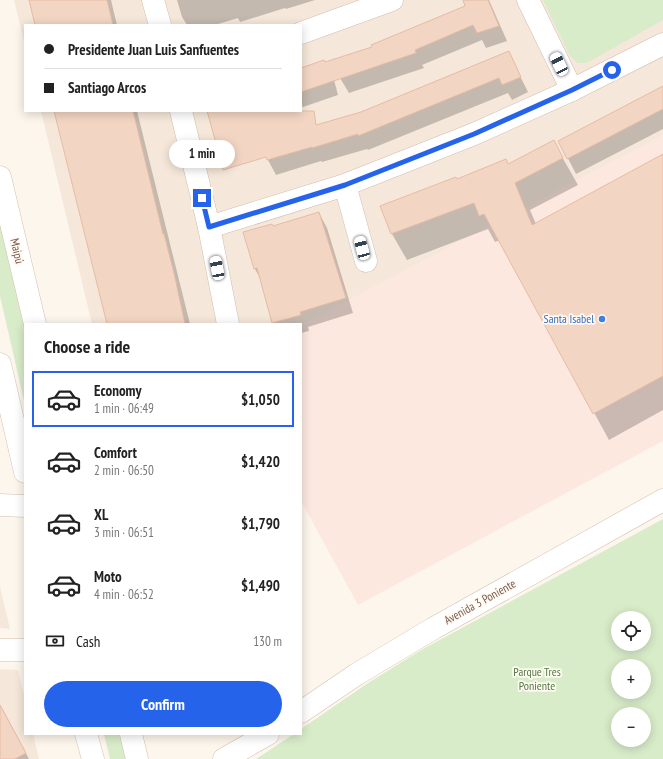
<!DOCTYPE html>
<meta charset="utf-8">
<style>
body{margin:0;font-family:"PT Sans Narrow",sans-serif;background:#f2f2f2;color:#222;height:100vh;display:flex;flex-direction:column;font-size:15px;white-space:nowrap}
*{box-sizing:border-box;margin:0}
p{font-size:13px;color:#767676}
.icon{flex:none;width:22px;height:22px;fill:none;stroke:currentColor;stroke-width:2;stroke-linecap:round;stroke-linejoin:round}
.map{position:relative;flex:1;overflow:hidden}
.side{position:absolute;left:24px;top:323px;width:278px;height:412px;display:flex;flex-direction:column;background:#fff;border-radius:0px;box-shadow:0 2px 10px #0003}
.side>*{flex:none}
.guide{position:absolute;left:24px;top:24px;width:278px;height:88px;border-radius:0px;box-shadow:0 2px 10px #0003;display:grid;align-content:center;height:88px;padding:0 20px;background:#fff}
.buttons{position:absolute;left:611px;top:611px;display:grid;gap:8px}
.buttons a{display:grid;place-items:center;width:40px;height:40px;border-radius:50%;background:#fff;box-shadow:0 2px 10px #0003;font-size:20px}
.end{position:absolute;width:18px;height:18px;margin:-9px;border:5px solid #2563eb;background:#fff;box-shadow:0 0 0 2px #fff}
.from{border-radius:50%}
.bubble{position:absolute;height:28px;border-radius:14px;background:#fff;box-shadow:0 2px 10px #0003;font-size:13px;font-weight:800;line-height:28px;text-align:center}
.car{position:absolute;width:12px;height:24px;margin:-12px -6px;border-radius:5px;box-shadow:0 0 3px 1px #0007;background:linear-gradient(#fff 24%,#345 0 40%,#fff 0 76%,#345 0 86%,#fff 0)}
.guide b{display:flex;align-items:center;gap:14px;height:38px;font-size:15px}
.guide b+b{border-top:1px solid #e0e0e0}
.guide i{width:10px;height:10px;background:#222}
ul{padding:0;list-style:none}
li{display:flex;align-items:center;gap:12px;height:56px;margin:0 8px 6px;padding:0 12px;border:2px solid transparent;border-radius:0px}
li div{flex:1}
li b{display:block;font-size:15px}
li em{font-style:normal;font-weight:800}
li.selected{border-color:#2563eb}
li>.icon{width:36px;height:36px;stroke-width:1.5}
h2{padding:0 20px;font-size:18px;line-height:48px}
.pay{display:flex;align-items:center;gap:10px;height:44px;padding:0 20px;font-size:15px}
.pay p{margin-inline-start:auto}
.primary-button{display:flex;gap:8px;margin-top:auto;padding:8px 20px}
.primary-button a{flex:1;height:46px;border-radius:24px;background:#2563eb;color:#fff;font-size:16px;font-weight:800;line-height:46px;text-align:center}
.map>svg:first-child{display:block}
.residential{fill:#f5e8da}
.commercial{fill:#fde8e0}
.green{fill:#d8ecc9;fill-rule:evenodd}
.shadow{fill:#0003}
.building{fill:#f3d5c3;stroke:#e6bba3}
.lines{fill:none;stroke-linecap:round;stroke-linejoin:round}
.street-casing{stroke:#d1beb0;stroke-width:23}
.secondary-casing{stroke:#d6c0b0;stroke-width:23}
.street{stroke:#fff;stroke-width:22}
.secondary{stroke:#fff;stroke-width:22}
.route{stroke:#2563eb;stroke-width:5}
.shop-dot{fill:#3f7fe0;stroke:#fffaf3;stroke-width:1.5}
.labels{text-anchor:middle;stroke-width:3.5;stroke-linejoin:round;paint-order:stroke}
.street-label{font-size:12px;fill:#7a5c4d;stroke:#fffaf3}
.shop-label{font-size:12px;fill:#366cbe;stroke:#fffaf3;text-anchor:end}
.park-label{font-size:12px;fill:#537a41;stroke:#fffaf3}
</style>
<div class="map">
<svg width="663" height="759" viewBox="0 0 663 759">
<rect width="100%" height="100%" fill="#fdf6ec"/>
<g class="residential">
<path d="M14,0H663V136L301,332V324H92L41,111H301V25H25V45Z"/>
<path d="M0,587L10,629L0,628Z"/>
<path d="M0,669L18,670L25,699V734H33L39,759H0Z"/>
</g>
<path class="commercial" d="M663,135V441L358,605L301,501V325Z"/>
<g class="green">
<path d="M543,0H663V20L594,59L586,63H578L570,56Z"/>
<path d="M0,213L25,324V405L0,296Z"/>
<path d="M663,519V759H256L294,734H301V729L368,683L423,649ZM618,618H644V644H618ZM618,666H644V692H618ZM618,714H644V740H618Z"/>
<path d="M104,734H124L129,759H110Z"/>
</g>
<g class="shadow">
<path d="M30,0H111L117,25H35Z"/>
<path d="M177,0H315L286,9L285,8L240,22L238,18L215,25H187L182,17Z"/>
<path d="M464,0H489L507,41L486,48L482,40L422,65L424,68L349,93L340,78L373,47L467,7Z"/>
<path d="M508,52L528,92L512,100L508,93L368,150L367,149L322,162L321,161L276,175L268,160L362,113Z"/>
<path d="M301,68L333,76L338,95L303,107L301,106Z"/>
<path d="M663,88V129L576,174L559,141Z"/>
<path d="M56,111H137L190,324H108Z"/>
<path d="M553,141L578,185L530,210L536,224L663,155V410L609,440L500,240L495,242L488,229L407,260L392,234L382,207L457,180L508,165Z"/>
<path d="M319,213L327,228L353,313L308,327L309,331L301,333V324H273L261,280L255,269L273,227Z"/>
<path d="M0,705L4,712L29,759H0Z"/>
</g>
<g class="building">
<path d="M29,0H107L113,25H35Z"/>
<path d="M463,0H488L499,26L477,33L473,25L415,50L416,53L301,92V68L324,60L325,62L372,47L371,45L465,6Z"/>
<path d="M509,51L521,77L502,85L499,78L358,136V134L312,148V147L267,160L266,157L223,170L217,151L218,150L207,111H314L316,125L361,112Z"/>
<path d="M663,86V109L567,159L558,141Z"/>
<path d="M54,111H133L163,234H164L174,273L185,324H107Z"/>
<path d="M554,140L563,158L515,183L532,225L663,154V376L593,414L484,214L479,216L474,203L391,234L380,206L456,177L457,179L506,159L508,164Z"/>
<path d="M319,212L346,298L300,312L301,315L272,323L257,268L254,269L243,232L272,224L273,226Z"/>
<path d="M0,705L26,753L15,759H0Z"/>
</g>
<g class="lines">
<g class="street-casing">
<g id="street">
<path d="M153,0L160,25"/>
<path d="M528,0L572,90"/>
<path d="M301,33L392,0"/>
<path d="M181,111L209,227L228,324"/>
<path d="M345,185L366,261"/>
<path d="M209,227L345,185L474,134L572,90L663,44"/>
<path d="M0,505L25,506"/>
<path d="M0,650H25"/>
</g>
</g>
<g class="secondary-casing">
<g id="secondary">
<path d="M0,177L35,324"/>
<path d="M0,364L25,472"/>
<path d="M301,712L357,674L434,628L663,500"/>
<path d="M86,734L93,759"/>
<path d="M131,734L137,759"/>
<path d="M224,759L268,734"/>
</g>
</g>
<use href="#street" class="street"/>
<use href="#secondary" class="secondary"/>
</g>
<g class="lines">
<path class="route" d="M202,198L209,227L345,185L474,134L572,90L612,70"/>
</g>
<circle class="shop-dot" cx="602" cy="319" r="4"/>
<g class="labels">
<g class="street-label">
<text transform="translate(17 251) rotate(77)" y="4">Maipú</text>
<text transform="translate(480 602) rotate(-29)" y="4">Avenida 3 Poniente</text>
</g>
<g class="shop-label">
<text x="594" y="323">Santa Isabel</text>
</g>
<g class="park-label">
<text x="537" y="676">Parque Tres<tspan x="537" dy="14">Poniente</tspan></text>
</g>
</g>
</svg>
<div class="buttons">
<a><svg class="icon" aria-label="locate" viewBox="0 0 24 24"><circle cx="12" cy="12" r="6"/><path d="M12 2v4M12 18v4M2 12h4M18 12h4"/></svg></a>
<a>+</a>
<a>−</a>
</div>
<i class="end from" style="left:612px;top:70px"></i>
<i class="end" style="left:202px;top:198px"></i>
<div class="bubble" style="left:169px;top:140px;width:66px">1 min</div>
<i class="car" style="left:559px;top:64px;rotate:334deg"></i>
<i class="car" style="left:362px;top:248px;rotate:345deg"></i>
<i class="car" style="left:217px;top:268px;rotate:349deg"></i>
<div class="guide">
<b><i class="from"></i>Presidente Juan Luis Sanfuentes</b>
<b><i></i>Santiago Arcos</b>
</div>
<section class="side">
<h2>Choose a ride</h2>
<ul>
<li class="selected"><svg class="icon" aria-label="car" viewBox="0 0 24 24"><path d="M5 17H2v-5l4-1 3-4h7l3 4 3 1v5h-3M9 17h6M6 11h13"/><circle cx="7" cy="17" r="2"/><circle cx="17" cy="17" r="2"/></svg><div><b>Economy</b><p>1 min · 06:49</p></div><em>$1,050</em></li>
<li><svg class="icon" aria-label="car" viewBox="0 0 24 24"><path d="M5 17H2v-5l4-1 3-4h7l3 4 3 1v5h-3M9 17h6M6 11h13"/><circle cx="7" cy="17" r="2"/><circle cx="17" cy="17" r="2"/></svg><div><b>Comfort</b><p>2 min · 06:50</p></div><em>$1,420</em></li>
<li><svg class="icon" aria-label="car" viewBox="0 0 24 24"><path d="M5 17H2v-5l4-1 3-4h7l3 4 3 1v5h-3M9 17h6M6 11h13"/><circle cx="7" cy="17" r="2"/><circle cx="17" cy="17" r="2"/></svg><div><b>XL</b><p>3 min · 06:51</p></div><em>$1,790</em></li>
<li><svg class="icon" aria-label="car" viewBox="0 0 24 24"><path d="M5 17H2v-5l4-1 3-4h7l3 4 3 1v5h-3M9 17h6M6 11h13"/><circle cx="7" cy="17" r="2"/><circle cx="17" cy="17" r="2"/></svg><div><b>Moto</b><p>4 min · 06:52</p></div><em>$1,490</em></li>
</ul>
<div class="pay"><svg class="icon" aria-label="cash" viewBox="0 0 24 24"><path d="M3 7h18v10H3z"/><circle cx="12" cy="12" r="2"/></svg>Cash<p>130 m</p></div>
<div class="primary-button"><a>Confirm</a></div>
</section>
</div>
